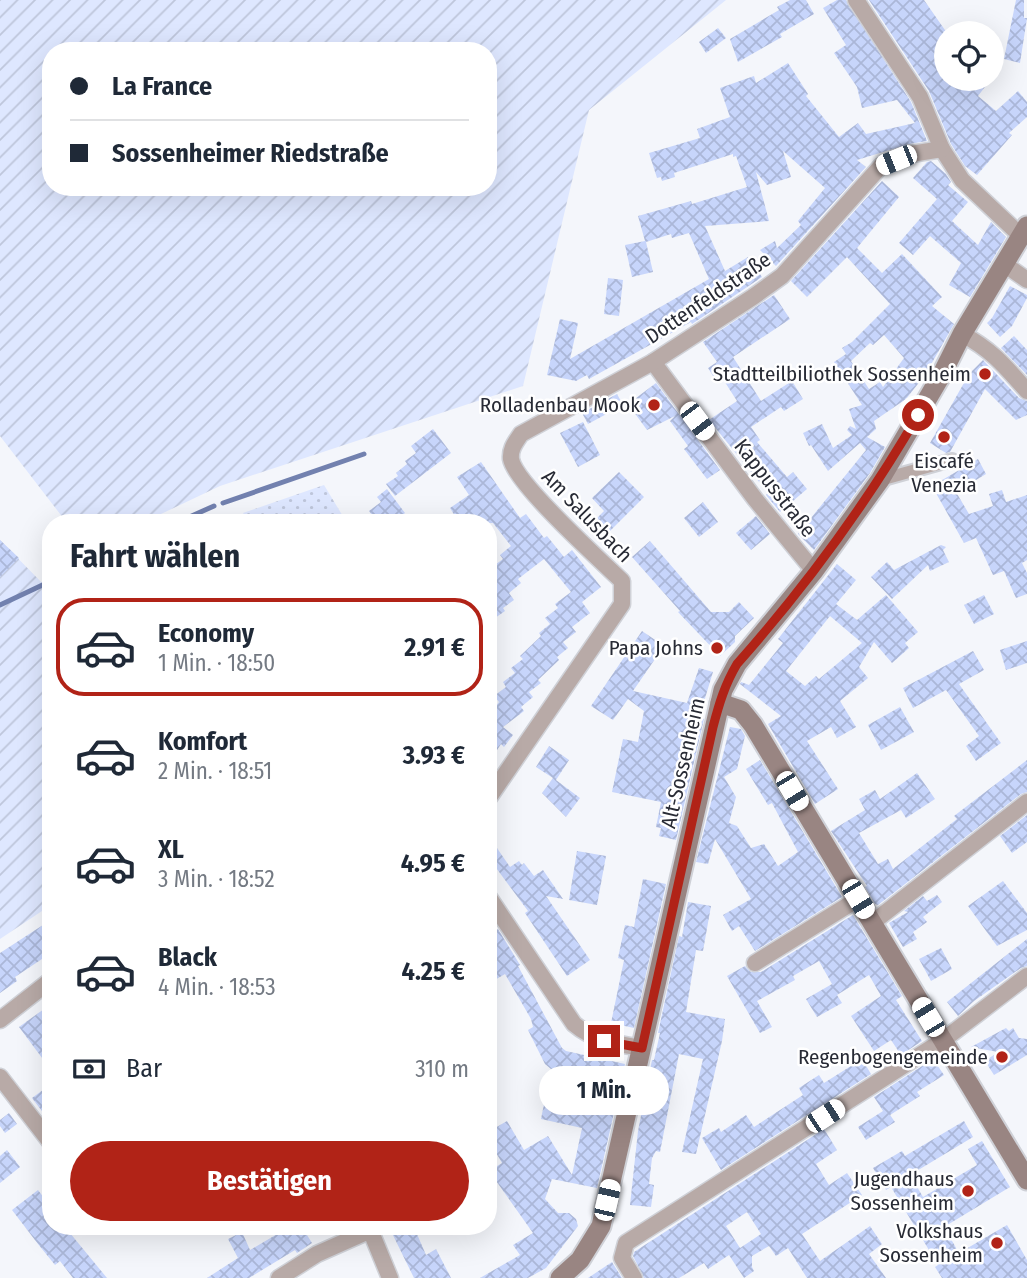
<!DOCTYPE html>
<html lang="de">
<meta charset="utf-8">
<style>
body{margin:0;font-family:"Fira Sans Condensed",sans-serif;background:#f2f2f3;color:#1f2937;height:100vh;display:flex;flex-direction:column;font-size:26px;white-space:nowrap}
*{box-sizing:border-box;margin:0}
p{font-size:23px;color:#747a83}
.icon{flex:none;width:38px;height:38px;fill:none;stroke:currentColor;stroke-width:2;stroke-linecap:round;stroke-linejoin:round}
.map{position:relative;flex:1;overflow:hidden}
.details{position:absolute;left:42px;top:514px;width:455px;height:721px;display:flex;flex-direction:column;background:#fff;border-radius:28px;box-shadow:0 7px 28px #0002}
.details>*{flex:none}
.top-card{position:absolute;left:42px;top:42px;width:455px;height:154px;border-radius:28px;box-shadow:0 7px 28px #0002;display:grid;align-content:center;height:154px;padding:0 28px;background:#fff}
.tools{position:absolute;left:934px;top:21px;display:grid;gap:14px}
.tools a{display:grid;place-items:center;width:70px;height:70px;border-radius:50%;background:#fff;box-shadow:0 7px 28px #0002;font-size:35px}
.end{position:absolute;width:32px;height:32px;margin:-16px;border:9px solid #b12317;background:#fff;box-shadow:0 0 0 4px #fff}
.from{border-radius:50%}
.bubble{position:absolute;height:49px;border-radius:24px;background:#fff;box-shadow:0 7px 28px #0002;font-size:23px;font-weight:700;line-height:49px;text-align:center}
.car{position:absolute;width:21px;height:42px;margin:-21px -10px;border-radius:9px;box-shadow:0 0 5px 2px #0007;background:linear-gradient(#fff 24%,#345 0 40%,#fff 0 76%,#345 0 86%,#fff 0)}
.top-card b{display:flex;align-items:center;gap:24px;height:66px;font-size:26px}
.top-card b+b{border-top:2px solid #e0e1e3}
.top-card i{width:18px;height:18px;background:#1f2937}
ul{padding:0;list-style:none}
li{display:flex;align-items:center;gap:21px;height:98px;margin:0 14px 10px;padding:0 14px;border:4px solid transparent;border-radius:28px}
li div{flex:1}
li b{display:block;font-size:26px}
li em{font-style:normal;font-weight:700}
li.active{border-color:#b12317}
li>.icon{width:63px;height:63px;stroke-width:1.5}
h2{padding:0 28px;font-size:32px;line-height:84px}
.pay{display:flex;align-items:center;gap:18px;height:77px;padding:0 28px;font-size:26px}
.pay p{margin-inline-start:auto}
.primary-button{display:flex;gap:14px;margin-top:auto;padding:14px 28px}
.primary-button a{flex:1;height:80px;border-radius:42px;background:#b12317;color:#fff;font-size:28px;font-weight:700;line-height:80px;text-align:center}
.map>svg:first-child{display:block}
.park{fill:url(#park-dots)}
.garden{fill:url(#garden-furrows);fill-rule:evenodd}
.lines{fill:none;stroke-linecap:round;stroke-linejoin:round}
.stream{stroke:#7281af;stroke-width:5}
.building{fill:url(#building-cross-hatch);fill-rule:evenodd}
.pedestrian-casing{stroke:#cfd1d7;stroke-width:16}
.minor-casing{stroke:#cfd1d7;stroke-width:19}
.secondary-casing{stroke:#cfd1d7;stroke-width:23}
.pedestrian{stroke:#b8aaa7;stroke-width:12}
.minor{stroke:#b8aaa7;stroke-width:16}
.secondary{stroke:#998582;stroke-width:19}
.route{stroke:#b12317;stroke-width:9}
.poi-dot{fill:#b12317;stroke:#fff;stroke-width:2.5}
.labels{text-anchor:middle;stroke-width:5;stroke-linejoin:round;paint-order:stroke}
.street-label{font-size:21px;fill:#282b35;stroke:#fff}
.poi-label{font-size:21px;fill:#282b35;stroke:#fff;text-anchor:end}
</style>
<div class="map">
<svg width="1027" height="1278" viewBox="0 0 1027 1278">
<defs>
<pattern id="park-dots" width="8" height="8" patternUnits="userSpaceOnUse" patternTransform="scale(1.75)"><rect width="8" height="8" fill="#dee7ff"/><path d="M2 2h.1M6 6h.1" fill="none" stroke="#bec6db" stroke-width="1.8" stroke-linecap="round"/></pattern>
<pattern id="garden-furrows" width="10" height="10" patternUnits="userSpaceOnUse" patternTransform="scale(1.75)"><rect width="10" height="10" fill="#dee7ff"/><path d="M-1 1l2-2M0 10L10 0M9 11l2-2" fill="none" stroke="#bec6db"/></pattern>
<pattern id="building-cross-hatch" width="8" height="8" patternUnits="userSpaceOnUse" patternTransform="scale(1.75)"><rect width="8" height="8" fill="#c7d5fb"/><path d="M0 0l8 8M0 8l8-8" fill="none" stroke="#abb7d8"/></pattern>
</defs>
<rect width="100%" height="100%" fill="#f4f6fb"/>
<path class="park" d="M324,485L347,523H249L243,513Z"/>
<g class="garden">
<path d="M0,0H726L589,110L523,386L220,486L142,523H67L0,436ZM51,51H488V187H51Z"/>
<path d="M0,540L48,589L51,588V905L0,939Z"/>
</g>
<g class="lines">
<g class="stream">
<path d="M223,503L364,454"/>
<path d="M176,523L214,506"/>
<path d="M0,605L51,581"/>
</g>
</g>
<g class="building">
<path d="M790,0H806L814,14L780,34L782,37L738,62L730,39L779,10L777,7Z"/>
<path d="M837,0H846L911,102L927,141L909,144L857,160L866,167L776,266L760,250L775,241L777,248L801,225L798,221L825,188L783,151L791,177L767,185L756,172L769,221L705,226L725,271L748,257L762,277L692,324L691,322L589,379L587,375L576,381L547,375L560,319L578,323L570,359L709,279L689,233L672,238L671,234L646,242L653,272L632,277L625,245L645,241L638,216L691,201L692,204L747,187L736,156L733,157V154L674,173L675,177L662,181L661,177L657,178L649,153L700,138L697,129L730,117L720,88L754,76L756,83L788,63L808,94L806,96L839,137L858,123L866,134L915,123L897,100L862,108L857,87L834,53L846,45L823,8Z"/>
<path d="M869,0H924L947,33V48L944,47L947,49V55L940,59L947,70V79H952L954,82L959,79H991L978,96L996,111L1018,91L1027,102V117L1009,133L1012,135L977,175L965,166L951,144L929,91Z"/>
<path d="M1016,0H1024V18H1027L1020,63L1004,59Z"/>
<path d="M718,28L726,38L706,53L699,42Z"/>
<path d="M931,161L946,174L951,182L948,185L968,202L952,221L978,245L991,222L1006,237L970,297L949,285L961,263L930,236L913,255L899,243L937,199L913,178L927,162Z"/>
<path d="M882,181L899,197L857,248L882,273L902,254L942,297L932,306L954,324L929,368L918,378L921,380L906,399L874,421L876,429L867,437L885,447L870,473L814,550L798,534L866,450L860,443L828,471L811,445L809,446L803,433L822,424L833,448L852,435L847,430L850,426L856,429L849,409L862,405L834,362L846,354L842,348L852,342L890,304L847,257L807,297L791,281ZM884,335L904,358L883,387L880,382L869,389L851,361L870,343L873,345Z"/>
<path d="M608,278L623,280L619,316L604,314Z"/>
<path d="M1010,286L1027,295V298L1012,326L1000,337L987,323L992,318Z"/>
<path d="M774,295L790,319L733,357L761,401L792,381L803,399L784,411L781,407L751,427L760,440L757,442L787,477L793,472L807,489L780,512L766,495L768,493L709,420L737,401L721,376L715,379L708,368L717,362L703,342Z"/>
<path d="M1014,336L1027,350V375L1001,348Z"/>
<path d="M983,360L1019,398L1027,401V415L1016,420L985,389L950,452L946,453L930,443L969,374Z"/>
<path d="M656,383L720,470L707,479L684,449L688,446L670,421L675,416L647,430L628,404Z"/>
<path d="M617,394L623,405L588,424L582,413Z"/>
<path d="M583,422L600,455L578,467L560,433Z"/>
<path d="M433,429L451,453L395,496L386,484L398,476L396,473L407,464L405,461L416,453L411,446Z"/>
<path d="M978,459L986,474L956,492L969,514L993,506L989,494L1002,490L1006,502L1027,495V560L1022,563L1027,573V594L1016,598L1004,571L993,575L976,538L964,543L932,486Z"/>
<path d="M481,462L520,518L526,514L544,538L547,536L564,557L572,550L601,587L582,602L590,613L572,627L576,632L563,642L568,648L557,657L559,660L538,680L541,683L529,692L533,697L521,707L524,711L503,727L513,735L504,747L501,744L488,764V716L499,702L494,696L506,687L503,682L515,673L511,668L523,659L520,656L541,636L539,633L550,624L545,618L558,608L555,604L571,592L544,559L518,579L521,583L509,593L514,600L503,608L505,611L488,623V570L503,559L500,555L511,546L493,523H445L455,516L450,508L469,495L457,477Z"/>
<path d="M619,472L644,497L607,534L594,521L604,511L592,498Z"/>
<path d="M387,489L405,513L392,523H362L372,515L369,511L381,502L377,497Z"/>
<path d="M703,502L718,522L699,537L684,518Z"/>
<path d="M756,516L770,534L751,550L736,533Z"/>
<path d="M0,540L19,558L0,577Z"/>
<path d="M650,541L711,612H729L739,602L754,618L735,636V642L720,656L678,612L680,611L632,557Z"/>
<path d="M941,545L946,547L943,550L949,562L930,571L928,565L892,599L871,577L887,562L894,570Z"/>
<path d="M837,564L856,580L836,604L857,620L886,595L918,632L905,643L909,648L892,663L874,642L859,667L868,678L840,701L856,727L837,738L831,727L807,741L838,789L815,804L768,724L781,716L740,684L741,682L749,685L783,643L778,639ZM830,616L862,643L819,679L816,676L805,686L786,671Z"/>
<path d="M984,595L994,614L974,624L964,605Z"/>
<path d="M642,631L664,646L633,691L687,703L699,668L713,672L699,718L704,719L676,840L659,836L661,828L656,827L661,802L612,792L623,739L638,742L644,711L628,699L613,720L591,706Z"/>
<path d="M1027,641V663L1006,670L1000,650Z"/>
<path d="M973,651L984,670L959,684L1001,743L976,761L966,746L979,736L946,690L913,708L903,688Z"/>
<path d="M900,707L914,732L881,750L868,725Z"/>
<path d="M730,727L741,729L745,736L737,769L724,777L736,797L729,823L737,826L751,848L764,844L778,866L798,852L772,803L768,805L746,769L760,760L842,897L755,951L739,926L732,931L723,915L751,899L715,839L708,864L696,862Z"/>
<path d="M549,746L569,760L556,780L580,798L566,817L542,793L553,778L536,767Z"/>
<path d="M1027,760V792L1021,794L878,905L875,904L865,887L867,886L831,831L865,810L859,799L875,790L880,799L917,773L935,799L906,818L901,810L859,833L878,864L888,859L893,869L957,819L954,816Z"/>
<path d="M1027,815V842L1012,853L1000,836Z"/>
<path d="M488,835L510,867L519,861L522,865L524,863L534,876L543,870L563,899L546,896L590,960L567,976L525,913L528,911L488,857Z"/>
<path d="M577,851L606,856L597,905L569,900Z"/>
<path d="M643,879L666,884L634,1028L611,1023L624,960L618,958L625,925L634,927Z"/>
<path d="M1003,881L1027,913V930L997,946L968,906Z"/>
<path d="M937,895L942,902L923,917L927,922L913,932L917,939L903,947L889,923L908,912L904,911L923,896L927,901Z"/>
<path d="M688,902L711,906L703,951L696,950L686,1012L725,1019L722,1041L696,1154L682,1152L703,1059L679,1054L660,1152L656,1151L652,1158L649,1184L654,1185L651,1207L630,1205L638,1131L652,1060H654L660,1033H658L679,936L682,937Z"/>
<path d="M853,915L902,996L896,1000L922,1041L901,1055L891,1040L874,1051L851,1016L881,996L869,975L837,995L842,1003L817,1017L806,999L832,984L819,961L793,976L795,980L757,1001L772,1027L760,1033L727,976L745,966L751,972H761Z"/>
<path d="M43,925L51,936V953L15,977L17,981L0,993V953Z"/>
<path d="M498,929L520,965L518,966L562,1048L566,1051L625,1064L597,1188L552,1179L545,1199L558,1213H569L576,1219L578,1226L546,1268L528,1278H480L520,1255L513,1245L533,1233L489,1171L502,1163L488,1139V1132L507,1121L524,1150L548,1136L572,1175L582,1128L541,1119L551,1069L545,1064L528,1030L533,1027L531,1019L505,974L488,984V962L495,958L488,946V935Z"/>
<path d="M1027,939V966L1021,968L974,1001L958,1016L947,1002Z"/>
<path d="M941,948L952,969L931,981L919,959Z"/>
<path d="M51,1004V1070L19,1027Z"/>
<path d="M1006,1028L1009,1031L1013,1028L1019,1038L1027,1039V1055L994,1075L985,1061L998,1052L971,1047Z"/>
<path d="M862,1059L871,1074L721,1170L702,1138L719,1128L721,1132L746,1115L754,1127L803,1095L799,1088L819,1075L824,1083Z"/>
<path d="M933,1059L944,1075L917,1092L920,1096L890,1115L895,1122L866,1140L858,1127L883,1111L874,1097Z"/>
<path d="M51,1084V1123L32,1098Z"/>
<path d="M9,1113L17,1124L5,1133L0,1126V1120Z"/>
<path d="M964,1121L973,1137L910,1175L923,1197L977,1165L968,1149L982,1141L1010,1187L944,1227L959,1253L1007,1225L1027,1260V1278H942L935,1267L938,1265L891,1187L886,1190L873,1168L902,1151L905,1156Z"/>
<path d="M824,1129L837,1150L816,1164L829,1185L847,1173L862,1195L802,1234L820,1261L870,1226L882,1244L869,1254L886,1278H807L788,1248L776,1256L769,1246L752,1256V1267L754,1271L744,1278L729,1255L708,1269L704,1263L679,1278H644L633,1256L634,1252ZM747,1212L761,1234L740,1248L726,1226Z"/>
<path d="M7,1150L20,1167L0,1183V1156Z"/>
<path d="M38,1190L51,1207V1227H65L107,1278H73L60,1261L55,1265L38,1244L12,1210Z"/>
<path d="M289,1227H302L312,1243L297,1253L295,1250L249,1278H207L238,1258L228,1239L242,1232L250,1250Z"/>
<path d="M389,1227H414L426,1255L436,1249L451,1278H414Z"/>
<path d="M612,1262L622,1278H588Z"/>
</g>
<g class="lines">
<g class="pedestrian-casing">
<path id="pedestrian" d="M880,480L952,460"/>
</g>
<g class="minor-casing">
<g id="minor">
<path d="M856,0L920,97L942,149L962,180L1021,236"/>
<path d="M1004,264L1027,280"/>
<path d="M962,334C992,350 1005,366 1027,391"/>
<path d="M653,362L755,499L814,571"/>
<path d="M488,799L622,604V581C600,560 515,483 511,459C510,449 515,443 521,434L653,362L753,297L782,276L881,166L911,154L942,149"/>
<path d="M488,896L574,1024C594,1041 617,1044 642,1048"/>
<path d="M872,923L1027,802"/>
<path d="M755,963L858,899"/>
<path d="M0,1020L51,980"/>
<path d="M0,1077L51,1143"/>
<path d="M369,1227L390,1278"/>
<path d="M279,1278L317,1254L371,1230"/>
<path d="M634,1278L622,1258L626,1243L942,1041L1027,976"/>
</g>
</g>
<g class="secondary-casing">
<g id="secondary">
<path d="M720,703L741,710L753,725L1027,1180"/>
<path d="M560,1278L580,1260L601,1226L723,690L737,664L814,571L880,480L942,374L962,334L1027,226"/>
</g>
</g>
<use href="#pedestrian" class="pedestrian"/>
<use href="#minor" class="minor"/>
<use href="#secondary" class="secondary"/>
</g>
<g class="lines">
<path class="route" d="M604,1041L642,1048L713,727C719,704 725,684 737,664C806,586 866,505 918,415"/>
</g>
<g class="poi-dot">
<circle cx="985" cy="374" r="7"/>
<circle cx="654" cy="405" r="7"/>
<circle cx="944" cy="437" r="7"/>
<circle cx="717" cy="648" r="7"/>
<circle cx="1002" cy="1057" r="7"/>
<circle cx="968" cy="1191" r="7"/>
<circle cx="997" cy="1243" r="7"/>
</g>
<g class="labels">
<g class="street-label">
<text transform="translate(708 298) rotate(-34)" y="7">Dottenfeldstraße</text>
<text transform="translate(775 488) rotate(52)" y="7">Kappusstraße</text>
<text transform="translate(587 516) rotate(46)" y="7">Am Salusbach</text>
<text transform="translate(683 763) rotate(-77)" y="7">Alt-Sossenheim</text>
</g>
<g class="poi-label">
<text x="971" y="381">Stadtteilbiliothek Sossenheim</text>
<text x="640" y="412">Rolladenbau Mook</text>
<text x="944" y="468" text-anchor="middle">Eiscafé<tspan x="944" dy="24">Venezia</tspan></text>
<text x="703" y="655">Papa Johns</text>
<text x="988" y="1064">Regenbogengemeinde</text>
<text x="954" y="1186">Jugendhaus<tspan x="954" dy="24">Sossenheim</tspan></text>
<text x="983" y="1238">Volkshaus<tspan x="983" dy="24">Sossenheim</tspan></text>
</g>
</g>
</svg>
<div class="tools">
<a><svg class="icon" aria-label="locate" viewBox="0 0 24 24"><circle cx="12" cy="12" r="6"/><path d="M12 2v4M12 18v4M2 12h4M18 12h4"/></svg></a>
</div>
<i class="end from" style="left:918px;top:415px"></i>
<i class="end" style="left:604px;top:1041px"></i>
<div class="bubble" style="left:539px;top:1066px;width:130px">1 Min.</div>
<i class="car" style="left:896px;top:160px;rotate:248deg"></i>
<i class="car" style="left:697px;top:421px;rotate:143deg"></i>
<i class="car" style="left:792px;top:791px;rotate:149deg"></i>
<i class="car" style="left:858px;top:899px;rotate:149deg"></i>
<i class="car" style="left:928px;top:1017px;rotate:329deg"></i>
<i class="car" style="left:825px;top:1116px;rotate:57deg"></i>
<i class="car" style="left:607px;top:1200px;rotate:13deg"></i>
<div class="top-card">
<b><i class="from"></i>La France</b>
<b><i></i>Sossenheimer Riedstraße</b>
</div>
<section class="details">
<h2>Fahrt wählen</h2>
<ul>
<li class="active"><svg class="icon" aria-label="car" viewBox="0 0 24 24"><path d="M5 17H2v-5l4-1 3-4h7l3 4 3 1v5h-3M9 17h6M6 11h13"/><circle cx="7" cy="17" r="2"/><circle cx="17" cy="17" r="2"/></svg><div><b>Economy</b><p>1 Min. · 18:50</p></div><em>2.91 €</em></li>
<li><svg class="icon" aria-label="car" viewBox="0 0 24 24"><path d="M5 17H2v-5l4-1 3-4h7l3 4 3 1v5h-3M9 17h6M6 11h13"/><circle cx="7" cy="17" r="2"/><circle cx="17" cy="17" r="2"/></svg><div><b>Komfort</b><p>2 Min. · 18:51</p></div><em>3.93 €</em></li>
<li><svg class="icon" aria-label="car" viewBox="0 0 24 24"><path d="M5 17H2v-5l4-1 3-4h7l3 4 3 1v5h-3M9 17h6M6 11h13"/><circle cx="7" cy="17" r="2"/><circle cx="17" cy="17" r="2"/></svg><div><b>XL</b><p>3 Min. · 18:52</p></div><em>4.95 €</em></li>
<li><svg class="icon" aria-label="car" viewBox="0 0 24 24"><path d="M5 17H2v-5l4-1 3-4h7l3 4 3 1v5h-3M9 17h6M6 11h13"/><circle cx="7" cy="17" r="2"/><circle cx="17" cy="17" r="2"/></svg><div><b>Black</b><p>4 Min. · 18:53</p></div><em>4.25 €</em></li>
</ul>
<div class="pay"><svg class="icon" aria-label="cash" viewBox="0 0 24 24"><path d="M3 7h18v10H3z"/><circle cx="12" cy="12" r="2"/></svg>Bar<p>310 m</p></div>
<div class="primary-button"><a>Bestätigen</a></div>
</section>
</div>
